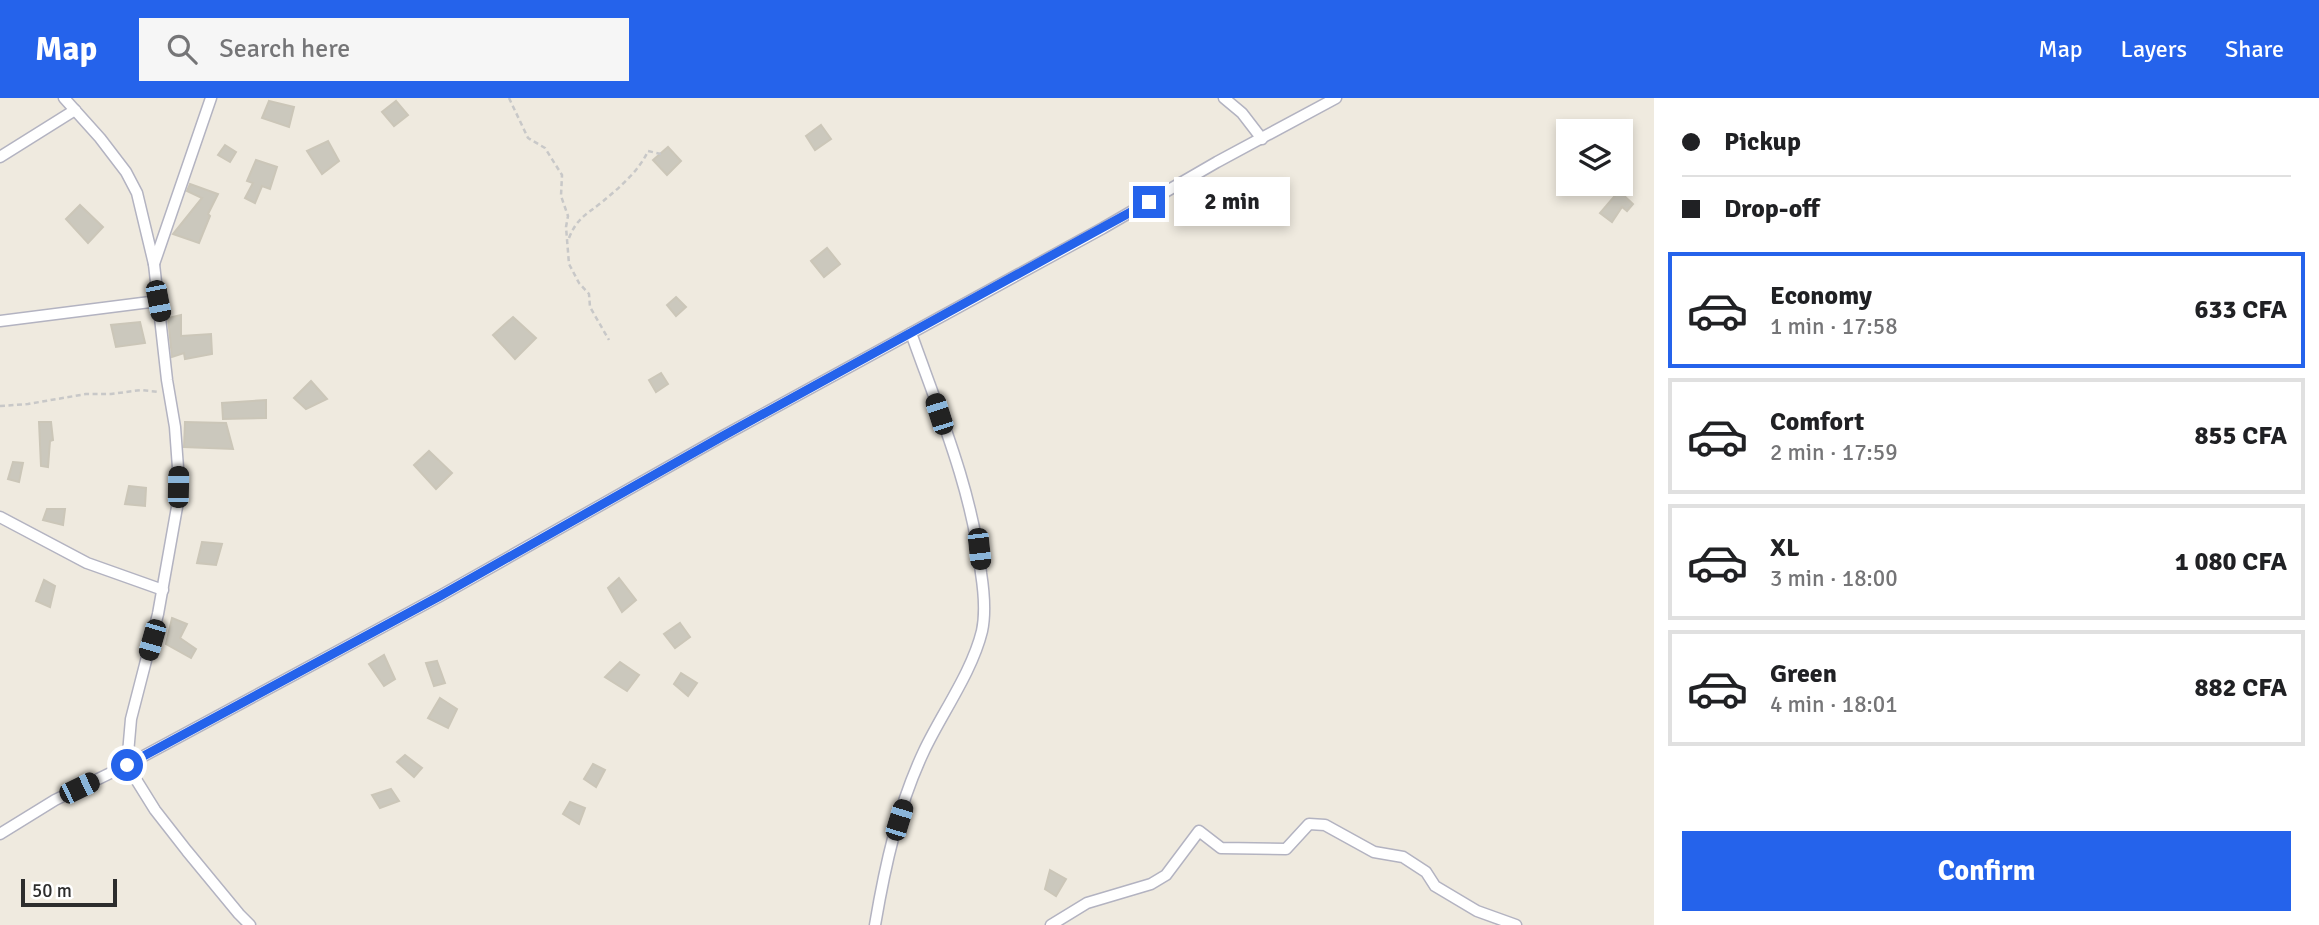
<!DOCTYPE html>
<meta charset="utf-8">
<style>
body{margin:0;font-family:Signika,sans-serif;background:#f6f6f6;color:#202124;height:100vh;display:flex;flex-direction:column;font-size:26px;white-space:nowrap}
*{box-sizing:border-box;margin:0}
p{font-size:23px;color:#757577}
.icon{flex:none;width:38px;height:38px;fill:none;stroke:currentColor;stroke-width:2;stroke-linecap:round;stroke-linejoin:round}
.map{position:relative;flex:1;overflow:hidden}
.details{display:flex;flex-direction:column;background:#fff;width:665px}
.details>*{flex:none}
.banner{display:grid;align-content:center;height:154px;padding:0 28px;background:#fff}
.controls{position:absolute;left:1556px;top:21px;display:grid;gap:14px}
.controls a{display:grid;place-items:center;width:77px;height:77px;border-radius:0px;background:#fff;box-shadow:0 4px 10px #0003;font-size:35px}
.scale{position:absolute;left:21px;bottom:18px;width:96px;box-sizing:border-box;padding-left:7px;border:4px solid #2d2d2d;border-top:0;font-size:19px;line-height:24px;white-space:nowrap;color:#2d2d2d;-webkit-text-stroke:5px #fff;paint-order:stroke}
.end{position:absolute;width:32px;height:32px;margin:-16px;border:9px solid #2563eb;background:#fff;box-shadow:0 0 0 4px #fff}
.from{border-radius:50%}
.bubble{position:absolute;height:49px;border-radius:0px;background:#fff;box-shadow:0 4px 10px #0003;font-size:23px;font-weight:800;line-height:49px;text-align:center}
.car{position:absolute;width:21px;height:42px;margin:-21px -10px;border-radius:9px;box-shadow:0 0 5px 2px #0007;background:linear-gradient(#222 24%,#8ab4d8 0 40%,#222 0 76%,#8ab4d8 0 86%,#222 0)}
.banner b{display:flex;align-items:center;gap:24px;height:66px;font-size:26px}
.banner b+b{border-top:2px solid #e0e0e0}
.banner i{width:18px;height:18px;background:#202124}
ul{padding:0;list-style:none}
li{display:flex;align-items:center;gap:21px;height:116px;margin:0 14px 10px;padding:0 14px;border:4px solid #e0e0e0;border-radius:0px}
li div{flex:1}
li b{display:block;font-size:26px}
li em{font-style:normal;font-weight:800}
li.on{border-color:#2563eb}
li>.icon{width:63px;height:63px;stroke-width:1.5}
.primary-button{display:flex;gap:14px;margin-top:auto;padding:14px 28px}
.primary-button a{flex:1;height:80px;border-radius:0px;background:#2563eb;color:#fff;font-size:28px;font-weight:800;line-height:80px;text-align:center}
header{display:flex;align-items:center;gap:42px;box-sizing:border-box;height:98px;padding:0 35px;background:#2563eb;color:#fff}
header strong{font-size:33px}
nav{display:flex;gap:38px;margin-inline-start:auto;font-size:24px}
.search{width:490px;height:63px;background:#f6f6f6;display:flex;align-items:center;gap:18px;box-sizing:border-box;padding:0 24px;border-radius:0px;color:#757577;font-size:26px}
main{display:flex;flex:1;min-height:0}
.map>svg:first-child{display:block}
.building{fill:#cbc8bd;stroke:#cbc6b8;stroke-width:2}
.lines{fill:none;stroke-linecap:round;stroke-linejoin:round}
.minor-casing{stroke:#b3b3c1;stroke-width:13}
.path{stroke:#c8c8c8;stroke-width:2.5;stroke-dasharray:5 3.5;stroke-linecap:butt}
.minor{stroke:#fff;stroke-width:10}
.route{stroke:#2563eb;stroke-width:9}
</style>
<header>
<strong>Map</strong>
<div class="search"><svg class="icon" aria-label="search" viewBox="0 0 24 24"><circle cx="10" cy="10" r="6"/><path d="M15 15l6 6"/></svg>Search here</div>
<nav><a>Map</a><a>Layers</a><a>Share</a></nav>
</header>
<main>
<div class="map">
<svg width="1654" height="827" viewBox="0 0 1654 827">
<rect width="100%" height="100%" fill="#efeadf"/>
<g class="building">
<path d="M269,3L294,9L289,29L262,20Z"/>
<path d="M396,3L408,17L394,28L382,14Z"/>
<path d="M821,27L831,41L815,52L806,38Z"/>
<path d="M328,43L339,63L322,76L307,53Z"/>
<path d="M225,47L236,54L230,64L218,57Z"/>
<path d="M668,49L681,63L667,77L653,62Z"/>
<path d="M256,62L277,69L270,91L262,88L255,105L245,100L253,85L247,83Z"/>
<path d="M190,86L218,96L208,116L210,118L199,145L173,136L202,100L187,93Z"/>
<path d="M1619,93L1633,106L1627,113L1622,109L1612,124L1600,115Z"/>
<path d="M80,107L103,129L88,145L66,121Z"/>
<path d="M827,150L840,166L824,179L811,163Z"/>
<path d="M676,199L686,209L676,218L667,207Z"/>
<path d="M181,217V238L211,236L212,256L185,261L184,255L172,259L168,220Z"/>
<path d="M513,219L536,240L515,261L493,237Z"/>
<path d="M140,224L145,245L116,249L111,227Z"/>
<path d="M661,275L668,286L656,294L649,282Z"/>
<path d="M311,283L327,301L306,311L294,300Z"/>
<path d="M266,302V320L223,321L222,305Z"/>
<path d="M39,324H51L53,342L50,343L48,369L41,368Z"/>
<path d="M185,324L226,325L233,351L184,349Z"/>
<path d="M429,353L452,375L436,391L414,367Z"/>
<path d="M13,364L23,365L19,384L8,381Z"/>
<path d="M129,388L146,390L145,408L125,406Z"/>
<path d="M47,411H65L63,427L43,422Z"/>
<path d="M202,444L222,446L216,467L197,465Z"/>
<path d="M619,480L636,502L622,514L608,490Z"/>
<path d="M44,482L55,488L50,509L36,503Z"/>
<path d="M172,520L187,526L180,540L196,551L191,560L166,546Z"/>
<path d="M680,525L690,539L675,550L664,536Z"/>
<path d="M384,557L395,581L384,588L369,566Z"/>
<path d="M437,563L445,585L434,588L426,565Z"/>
<path d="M620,564L639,577L627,593L605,579Z"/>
<path d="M681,575L697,585L688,598L674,586Z"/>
<path d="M440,600L457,611L448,630L428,620Z"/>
<path d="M405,657L422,670L414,679L397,664Z"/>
<path d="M593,666L605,672L596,689L584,681Z"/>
<path d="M391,691L399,703L380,710L372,697Z"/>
<path d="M570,704L585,710L579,726L563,716Z"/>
<path d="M1050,772L1066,781L1056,798L1045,791Z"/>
</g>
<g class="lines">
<g class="minor-casing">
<g id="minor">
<path d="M64,0L100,40L126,74L137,95L154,166L167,282L175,329L178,370L177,409L158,516L131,621L127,667L155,712L187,753L239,816L250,827"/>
<path d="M1224,0L1242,15L1262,41"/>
<path d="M0,59L75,12"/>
<path d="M154,166L211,0"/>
<path d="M0,223L158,203"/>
<path d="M0,419L87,465L163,492"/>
<path d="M0,736L55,702L127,667L440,498L723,338L1103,130L1217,64L1336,0"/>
<path d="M875,827C885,768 898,708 924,653C942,615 972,574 982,533C986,514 984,494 981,475C973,394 938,311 911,235"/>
<path d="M1051,827L1087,805L1151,786L1166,777L1199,733L1221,750L1286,751L1309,726L1325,727L1374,754L1403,759L1426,774L1435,788L1477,813L1516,827"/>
</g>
</g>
<g class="path">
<path d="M509,0L528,40L545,50L562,77L561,98L568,118L566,129L569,166L579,185L589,196L590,209L609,242"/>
<path d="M569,140C577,120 586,117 602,104C619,90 639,73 648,53L661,56"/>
<path d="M0,308L28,306L86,296H111L141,292L159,294"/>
</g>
<use href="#minor" class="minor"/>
</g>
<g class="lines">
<path class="route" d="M127,667L440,498L723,338L1149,104"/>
</g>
</svg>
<div class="controls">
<a><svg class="icon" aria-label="layers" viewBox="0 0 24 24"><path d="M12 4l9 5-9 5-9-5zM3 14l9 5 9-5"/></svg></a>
</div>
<div class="scale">50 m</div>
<i class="end from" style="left:127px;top:667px"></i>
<i class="end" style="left:1149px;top:104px"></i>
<div class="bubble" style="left:1174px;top:79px;width:116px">2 min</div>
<i class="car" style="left:158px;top:203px;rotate:169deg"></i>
<i class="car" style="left:939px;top:316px;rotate:342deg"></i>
<i class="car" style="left:178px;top:389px;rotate:1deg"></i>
<i class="car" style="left:979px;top:451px;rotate:174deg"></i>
<i class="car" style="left:152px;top:542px;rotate:196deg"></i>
<i class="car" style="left:79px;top:690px;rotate:64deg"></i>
<i class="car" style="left:899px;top:722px;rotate:17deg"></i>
</div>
<section class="details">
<div class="banner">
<b><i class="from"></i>Pickup</b>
<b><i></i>Drop-off</b>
</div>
<ul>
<li class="on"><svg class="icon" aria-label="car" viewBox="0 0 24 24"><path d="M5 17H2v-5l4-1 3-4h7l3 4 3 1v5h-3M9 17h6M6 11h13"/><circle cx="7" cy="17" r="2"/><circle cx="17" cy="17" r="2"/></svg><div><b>Economy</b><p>1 min · 17:58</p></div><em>633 CFA</em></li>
<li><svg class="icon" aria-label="car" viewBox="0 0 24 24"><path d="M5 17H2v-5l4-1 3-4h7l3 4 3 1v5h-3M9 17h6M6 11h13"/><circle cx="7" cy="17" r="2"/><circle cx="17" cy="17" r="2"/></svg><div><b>Comfort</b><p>2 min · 17:59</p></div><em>855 CFA</em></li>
<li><svg class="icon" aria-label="car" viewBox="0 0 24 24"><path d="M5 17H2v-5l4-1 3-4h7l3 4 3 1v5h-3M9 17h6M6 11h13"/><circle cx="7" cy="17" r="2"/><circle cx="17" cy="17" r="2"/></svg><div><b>XL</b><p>3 min · 18:00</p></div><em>1 080 CFA</em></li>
<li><svg class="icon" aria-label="car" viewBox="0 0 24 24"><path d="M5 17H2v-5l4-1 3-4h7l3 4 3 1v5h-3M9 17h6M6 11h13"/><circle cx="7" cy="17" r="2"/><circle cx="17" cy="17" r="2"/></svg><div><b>Green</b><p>4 min · 18:01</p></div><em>882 CFA</em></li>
</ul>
<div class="primary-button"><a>Confirm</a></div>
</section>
</main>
